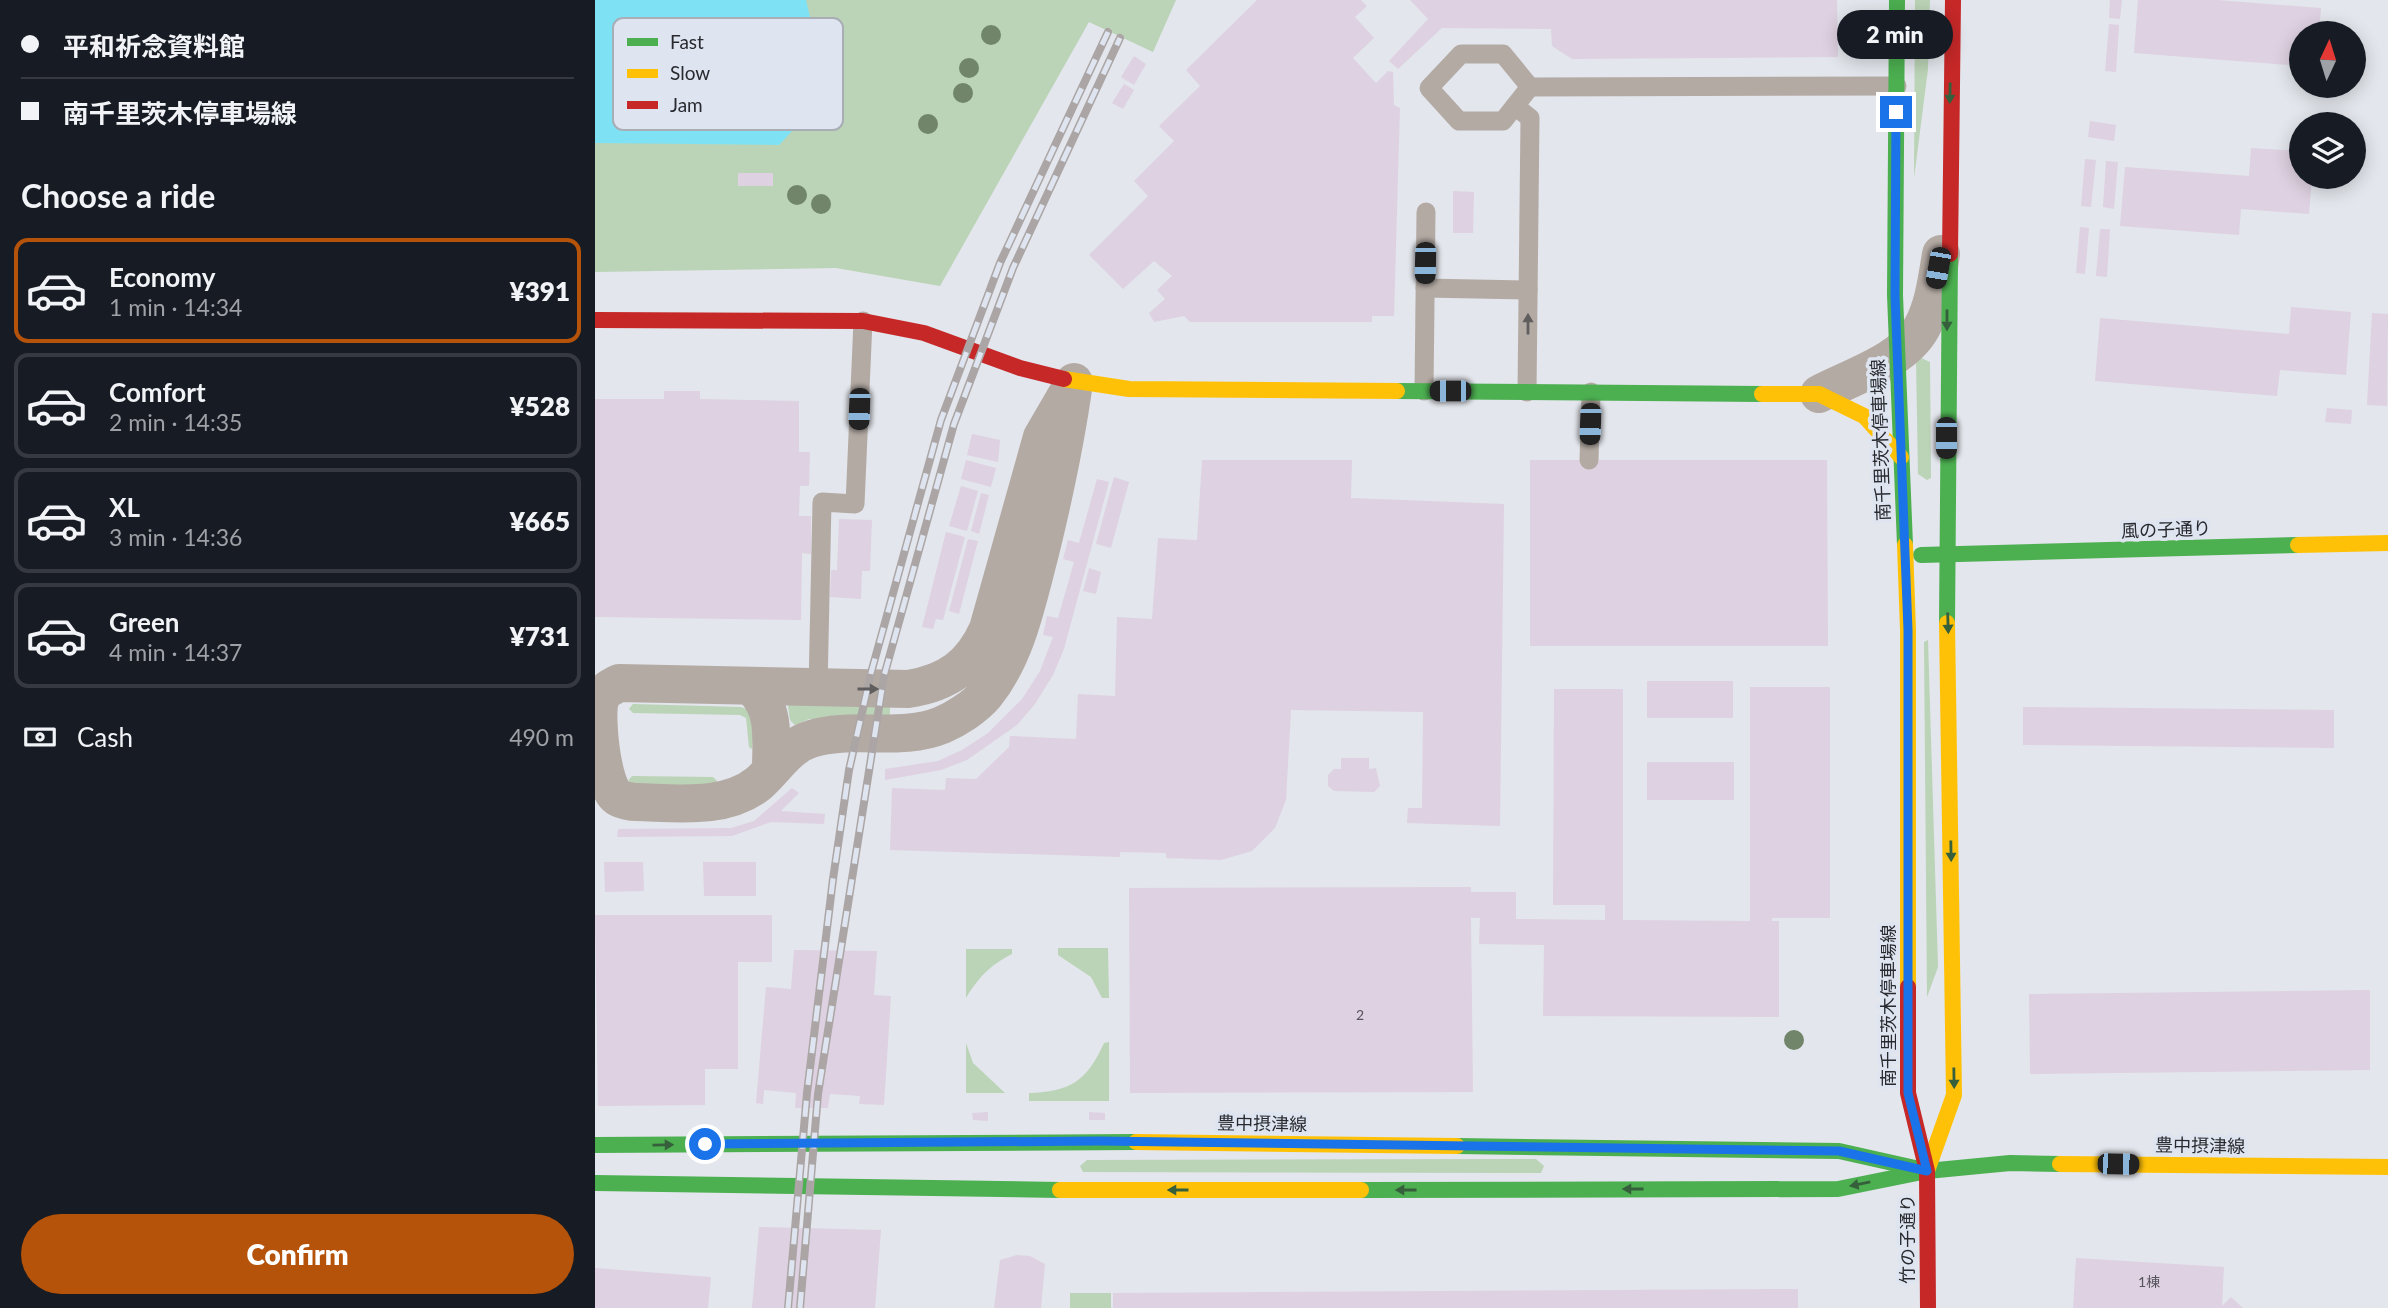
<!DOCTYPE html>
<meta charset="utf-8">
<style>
body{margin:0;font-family:Lato,"Noto Sans JP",sans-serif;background:#20242c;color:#f1f3f6;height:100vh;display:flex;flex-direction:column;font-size:26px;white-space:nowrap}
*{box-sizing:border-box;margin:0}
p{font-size:23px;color:#9ea1a6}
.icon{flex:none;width:38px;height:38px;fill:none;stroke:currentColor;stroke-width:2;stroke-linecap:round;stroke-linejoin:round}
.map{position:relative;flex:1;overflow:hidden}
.sheet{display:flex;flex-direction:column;background:#171b24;width:595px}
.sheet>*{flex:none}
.top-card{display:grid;align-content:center;height:154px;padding:0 21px;background:#171b24}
.needle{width:46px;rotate:4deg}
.controls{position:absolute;left:1694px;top:21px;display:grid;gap:14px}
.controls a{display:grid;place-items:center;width:77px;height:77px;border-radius:50%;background:#171b24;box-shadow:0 4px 18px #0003;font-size:35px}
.end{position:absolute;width:32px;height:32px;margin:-16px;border:9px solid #1a73e8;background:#fff;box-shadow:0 0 0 4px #fff}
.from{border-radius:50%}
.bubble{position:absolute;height:49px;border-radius:24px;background:#171b24;box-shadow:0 4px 18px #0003;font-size:23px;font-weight:800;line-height:49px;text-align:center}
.car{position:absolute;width:21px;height:42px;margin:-21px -10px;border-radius:9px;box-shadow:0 0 5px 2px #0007;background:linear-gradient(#222 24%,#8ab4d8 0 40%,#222 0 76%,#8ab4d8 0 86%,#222 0)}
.top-card b{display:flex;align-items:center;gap:24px;height:66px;font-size:26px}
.top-card b+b{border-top:2px solid #363941}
.top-card i{width:18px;height:18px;background:#f1f3f6}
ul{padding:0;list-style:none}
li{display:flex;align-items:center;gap:21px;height:105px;margin:0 14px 10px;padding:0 7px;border:4px solid #363941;border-radius:14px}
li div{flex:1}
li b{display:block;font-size:26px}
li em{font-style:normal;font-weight:800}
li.on{border-color:#b45309}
li>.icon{width:63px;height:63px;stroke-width:1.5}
h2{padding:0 21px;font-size:32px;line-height:84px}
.pay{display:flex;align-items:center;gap:18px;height:77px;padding:0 21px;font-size:26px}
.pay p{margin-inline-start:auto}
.cta{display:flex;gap:14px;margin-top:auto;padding:14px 21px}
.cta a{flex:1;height:80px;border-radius:42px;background:#b45309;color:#fff;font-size:28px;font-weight:800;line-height:80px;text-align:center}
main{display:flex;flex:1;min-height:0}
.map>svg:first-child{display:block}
.green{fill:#bbd3b6}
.water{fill:#7fe2f4}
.building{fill:#ded1e1}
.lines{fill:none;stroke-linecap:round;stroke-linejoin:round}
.lane{stroke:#b4aaa4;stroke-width:19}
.street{stroke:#b4aaa4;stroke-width:38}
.fast{stroke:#4caf50;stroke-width:16}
.slow{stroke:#ffc107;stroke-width:16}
.jam{stroke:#c62828;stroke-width:16}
.rail-casing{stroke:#aba6a5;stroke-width:8}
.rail{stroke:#dfe5f0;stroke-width:5;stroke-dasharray:16;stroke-linecap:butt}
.tree{fill:#71856a}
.oneway{fill:#365f3c}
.oneway2{fill:#605d5e}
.route{stroke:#1a73e8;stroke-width:9}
.labels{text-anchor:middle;stroke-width:7;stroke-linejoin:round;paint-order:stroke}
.number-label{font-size:14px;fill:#56545c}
.street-label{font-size:18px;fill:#282a2f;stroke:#dfe5f0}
.key{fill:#dfe5f0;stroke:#a8adb6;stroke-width:2}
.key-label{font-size:19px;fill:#282a2f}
</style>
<main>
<section class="sheet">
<div class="top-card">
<b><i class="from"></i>平和祈念資料館</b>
<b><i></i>南千里茨木停車場線</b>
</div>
<h2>Choose a ride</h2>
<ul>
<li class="on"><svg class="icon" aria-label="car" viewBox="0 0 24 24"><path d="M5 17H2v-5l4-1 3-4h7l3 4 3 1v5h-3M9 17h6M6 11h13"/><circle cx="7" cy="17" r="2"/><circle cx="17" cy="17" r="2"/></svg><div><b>Economy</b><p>1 min · 14:34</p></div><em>¥391</em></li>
<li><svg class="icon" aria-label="car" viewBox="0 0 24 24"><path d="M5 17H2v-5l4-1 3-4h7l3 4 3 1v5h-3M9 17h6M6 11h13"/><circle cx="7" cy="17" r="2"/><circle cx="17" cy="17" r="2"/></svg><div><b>Comfort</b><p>2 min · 14:35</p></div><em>¥528</em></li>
<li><svg class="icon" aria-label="car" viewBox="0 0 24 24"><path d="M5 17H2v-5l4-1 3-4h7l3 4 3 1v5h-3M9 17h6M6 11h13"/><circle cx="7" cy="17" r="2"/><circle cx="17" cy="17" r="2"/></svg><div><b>XL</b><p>3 min · 14:36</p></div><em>¥665</em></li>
<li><svg class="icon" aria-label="car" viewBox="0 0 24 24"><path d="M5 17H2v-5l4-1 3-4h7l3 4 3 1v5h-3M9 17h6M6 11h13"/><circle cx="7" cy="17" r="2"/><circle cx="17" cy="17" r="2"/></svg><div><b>Green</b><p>4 min · 14:37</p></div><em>¥731</em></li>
</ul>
<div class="pay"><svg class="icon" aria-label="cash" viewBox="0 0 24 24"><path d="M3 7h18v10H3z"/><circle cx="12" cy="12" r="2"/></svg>Cash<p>490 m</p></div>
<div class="cta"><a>Confirm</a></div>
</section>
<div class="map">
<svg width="1793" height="1308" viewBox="0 0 1793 1308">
<rect width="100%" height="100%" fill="#e3e6ec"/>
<g class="green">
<path d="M0,0H581L558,52L494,22L345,286L241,268L0,272Z"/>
<path d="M1320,0H1335L1333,69L1319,178Z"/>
<path d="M1326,358L1335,362L1336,478L1332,480L1323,474L1321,359Z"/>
<path d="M1333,640L1343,967L1332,997L1329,642Z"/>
<path d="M199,702L295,703V720L214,719L200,725L195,720L193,706Z"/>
<path d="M38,704L146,707L156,711L160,719L157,749L154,747L151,718L145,715L38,713L34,709Z"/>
<path d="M37,776L118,777L122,781L119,785H37L33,781Z"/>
<path d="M463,948H513L514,998H507L496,977L463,955Z"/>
<path d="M371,949H417V954C395,965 383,978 371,998Z"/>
<path d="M514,1042V1101H434V1093C475,1092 492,1081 509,1043Z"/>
<path d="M371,1043L378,1063L410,1093H371Z"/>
<path d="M941,1159L949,1166L946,1173L488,1172L485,1166L492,1160Z"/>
<rect x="475" y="1293" width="41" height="15"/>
</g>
<path class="water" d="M0,0H211L224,54L201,127L184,145L0,143Z"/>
<g class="building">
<path d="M662,0H766L772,6L760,17L779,38L758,58L781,83L793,71L798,72L799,105L805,108L799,316H777V322H595L589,316L559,322L554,313L570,299L562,290L577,276L559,261L528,289L494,255L553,196L539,181L579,141L564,126L605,86L591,70Z"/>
<path d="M815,0H1242L1243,57L977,59L957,46L956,29L847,28L803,69L794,61L833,19Z"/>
<path d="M1515,0H1527L1525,19L1514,18Z"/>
<path d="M1543,0H1622L1726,8L1724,33H1706V66L1539,53Z"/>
<path d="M1514,24L1524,25L1521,72L1510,71Z"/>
<path d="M539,56L551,64L539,85L526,77Z"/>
<path d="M529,84L539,90L528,109L517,103Z"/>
<path d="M1495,121L1521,125L1519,141L1493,137Z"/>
<path d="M1656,148L1706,151V177H1717L1714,214L1646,209L1644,235L1525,226L1530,167L1654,176Z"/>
<path d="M1490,159L1501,160L1496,207L1486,206Z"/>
<path d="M1511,161L1523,162L1519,209L1508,207Z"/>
<rect x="143" y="173" width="35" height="13"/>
<path d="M858,191L879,192L878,233H858Z"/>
<path d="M1485,227L1494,228L1490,274L1481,273Z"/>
<path d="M1505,229H1515L1512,277L1501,276Z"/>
<path d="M1696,307L1756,312L1751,375L1685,370L1682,396L1500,381L1505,318L1694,334Z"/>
<path d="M1777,313L1793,314L1792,406L1772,405Z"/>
<path d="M69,391H105V399L204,401V452H215L214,486H205L204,516H216V554L207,553L206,620L0,617V399H69Z"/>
<path d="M1732,408L1757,410L1756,424L1730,422Z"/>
<path d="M377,434L405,440L403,462L372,455Z"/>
<path d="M371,460L401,468L396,487L366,479Z"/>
<path d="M607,460H757L756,498L909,504L905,826L812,823L813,808H827L828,712L696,710L691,800L680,828L657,851L626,860L571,858V853L525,852V857L295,850L297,788L350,790L351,778L381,779L414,747L415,736L481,739L483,694L520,696L522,617L557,619L563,538L602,540Z"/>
<path d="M935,460H1232L1233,646H935Z"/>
<path d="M519,477L534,482L516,548L501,544Z"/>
<path d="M502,479L514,482L469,649L458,675L440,704L422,725L372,760L346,770L290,780V769L343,761L367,750L393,733L427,699L445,671L458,637L448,635L452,616L463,618L479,562L468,559L473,540L484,543Z"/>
<path d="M366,486L383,491L372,531L354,526Z"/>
<path d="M386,493L394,495L384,534L376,531Z"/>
<path d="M244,519L277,520L275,571H267L266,599L235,597L236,570H242Z"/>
<path d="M351,532L370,537L348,620L341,619L338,629L327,627Z"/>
<path d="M373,539L383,541L364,614L354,611Z"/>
<path d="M494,568L506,572L501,594L488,591Z"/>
<rect x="1052" y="681" width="86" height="37"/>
<path d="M1155,687H1235V918H1177V921H1184V1017L948,1016L949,945L884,944L885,918H876L878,1092L535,1093L534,888L876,887V892H921V919L1010,920V905H958L959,689H1028V920L1155,921Z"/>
<path d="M1428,707L1739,710V748L1428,745Z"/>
<path d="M746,758H774V769L781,768L785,786L779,792L739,791L733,786V775L739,769H746Z"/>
<rect x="1052" y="762" width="87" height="38"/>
<path d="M197,788L204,793L186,811L230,814L229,824L176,822L137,836L22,837L23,829L136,828L159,821Z"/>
<path d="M9,862H48L49,891L10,892Z"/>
<path d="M108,862H161V896H109Z"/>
<path d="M0,915H177V962H143V1069H110V1105L3,1106Z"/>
<path d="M199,950L282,951L279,995L296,996L289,1105L264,1104L265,1096L235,1094L233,1108H200L201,1093L169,1090L168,1104L161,1103L171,987L196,989Z"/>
<path d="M1775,990V1070L1435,1074L1434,994Z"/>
<path d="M393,1112V1121L378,1120L377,1113Z"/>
<path d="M494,1112L510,1113V1120H494Z"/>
<path d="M164,1227L286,1230L280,1308H157Z"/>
<path d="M422,1255L435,1256L450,1264L446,1308H399L405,1260Z"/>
<path d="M1481,1258L1629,1267L1627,1306L1636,1297L1648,1308H1478Z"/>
<path d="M0,1268L116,1277L113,1308H0Z"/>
<path d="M1203,1289V1308H518V1293Z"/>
</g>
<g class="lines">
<g class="lane">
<path d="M866,54H908L935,87L908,121H864L834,88Z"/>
<path d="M935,87L1302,86"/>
<path d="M920,106L935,118L932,392"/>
<path d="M830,288L933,290"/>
<path d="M829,391L831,212"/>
<path d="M994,460L996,392"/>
<path d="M223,689L227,502L260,504L268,321"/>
</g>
<g class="street">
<path d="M479,382C471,440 459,496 445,553C432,602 422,655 390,695C380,707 361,719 347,725C306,742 257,726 216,739C193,746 181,768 164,783C131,810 82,803 42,802C36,802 26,800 22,797C7,787 0,716 5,700C8,691 16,687 24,683L313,689C353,683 377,665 393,629L447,437Z"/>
<path d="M1224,394C1256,377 1309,361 1327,327C1339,305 1342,278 1346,254"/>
<path d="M158,688C181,710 176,739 176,769"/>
</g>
<g class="fast">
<path d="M1302,0L1300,295L1310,545"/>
<path d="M802,391L1167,394"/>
<path d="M1326,555L1703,545"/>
<path d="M1352,623L1355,254"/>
<path d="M0,1145L541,1142"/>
<path d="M862,1146L1244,1151L1320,1168"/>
<path d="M0,1183L465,1190"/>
<path d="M766,1190L1243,1189L1332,1171L1415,1163L1465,1164"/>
</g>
<g class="slow">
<path d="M469,379L534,389L802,391"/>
<path d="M1167,394H1224L1269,416L1306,457"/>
<path d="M1310,545L1313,630V987"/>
<path d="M1703,545L1793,543"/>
<path d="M541,1142L862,1146"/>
<path d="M1465,1164L1793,1167"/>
<path d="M1332,1171L1359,1095L1352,623"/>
<path d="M465,1190H766"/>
</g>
<g class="jam">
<path d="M1355,254L1358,0"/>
<path d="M0,320L268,321L329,333L425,368L469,379"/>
<path d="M1313,987V1093L1332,1171L1333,1308"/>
</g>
<g class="rail-casing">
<g id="rail">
<path d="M193,1308L212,1093L238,879L254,770L276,673L346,420L405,263L513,32"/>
<path d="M205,1308L223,1094L289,676L359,424L418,268L525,38"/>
</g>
</g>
<use href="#rail" class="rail"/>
</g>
<g class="tree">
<circle cx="396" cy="35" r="10"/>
<circle cx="374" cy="68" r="10"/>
<circle cx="368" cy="93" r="10"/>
<circle cx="333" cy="124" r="10"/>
<circle cx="202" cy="195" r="10"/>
<circle cx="226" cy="204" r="10"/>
<circle cx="1199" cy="1040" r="10"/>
</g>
<defs><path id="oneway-solid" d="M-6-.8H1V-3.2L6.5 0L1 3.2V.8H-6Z" transform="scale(1.75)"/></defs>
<g class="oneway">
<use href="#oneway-solid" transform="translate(1355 93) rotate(91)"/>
<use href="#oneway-solid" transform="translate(1352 320) rotate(90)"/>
<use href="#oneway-solid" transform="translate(1353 623) rotate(88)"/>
<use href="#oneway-solid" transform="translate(1356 851) rotate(89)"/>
<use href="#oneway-solid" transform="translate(1359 1078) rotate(89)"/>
<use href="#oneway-solid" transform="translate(68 1145) rotate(-1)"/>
<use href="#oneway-solid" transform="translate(1265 1184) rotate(168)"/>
<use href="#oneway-solid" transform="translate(1038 1189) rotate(180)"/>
<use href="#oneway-solid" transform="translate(583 1190) rotate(180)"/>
<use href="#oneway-solid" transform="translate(811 1190) rotate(180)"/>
</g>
<g class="oneway2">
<use href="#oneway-solid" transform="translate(933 324) rotate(-90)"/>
<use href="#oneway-solid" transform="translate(273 689)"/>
</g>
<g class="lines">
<path class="route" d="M110,1144L503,1141L1244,1151L1332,1171L1313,1093V630L1300,295L1301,112"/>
</g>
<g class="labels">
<g class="number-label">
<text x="765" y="1020">2</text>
<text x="1554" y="1287">1棟</text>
</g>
<g class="street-label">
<text transform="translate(1286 440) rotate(-92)" y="6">南千里茨木停車場線</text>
<text transform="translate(1571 530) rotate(-2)" y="6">風の子通り</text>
<text transform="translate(1294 1006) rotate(-90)" y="6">南千里茨木停車場線</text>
<text transform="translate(667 1124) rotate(1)" y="6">豊中摂津線</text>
<text transform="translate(1605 1146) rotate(1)" y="6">豊中摂津線</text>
<text transform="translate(1313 1239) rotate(-90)" y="6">竹の子通り</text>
</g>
</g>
<rect x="18" y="18" width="230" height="112" rx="10" class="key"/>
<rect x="32" y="38" width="31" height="8" fill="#4caf50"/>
<rect x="32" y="69" width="31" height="9" fill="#ffc107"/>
<rect x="32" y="101" width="31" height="8" fill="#c62828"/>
<g class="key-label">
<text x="75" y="49">Fast</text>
<text x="75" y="80">Slow</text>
<text x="75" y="112">Jam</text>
</g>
</svg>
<div class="controls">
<a><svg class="needle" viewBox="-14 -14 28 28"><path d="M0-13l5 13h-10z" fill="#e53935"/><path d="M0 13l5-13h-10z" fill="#9ea1a6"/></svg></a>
<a><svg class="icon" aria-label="layers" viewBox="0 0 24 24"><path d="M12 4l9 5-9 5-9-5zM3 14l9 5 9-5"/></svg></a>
</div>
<i class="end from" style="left:110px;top:1144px"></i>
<i class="end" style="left:1301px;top:112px"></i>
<div class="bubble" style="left:1242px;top:10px;width:116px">2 min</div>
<i class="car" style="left:830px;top:263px;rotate:181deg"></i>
<i class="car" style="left:1343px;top:268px;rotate:190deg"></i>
<i class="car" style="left:855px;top:391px;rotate:270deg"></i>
<i class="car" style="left:264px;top:409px;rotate:182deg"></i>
<i class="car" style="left:995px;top:424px;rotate:182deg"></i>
<i class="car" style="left:1351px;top:438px;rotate:180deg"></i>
<i class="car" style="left:1523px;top:1164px;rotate:91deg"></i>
</div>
</main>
